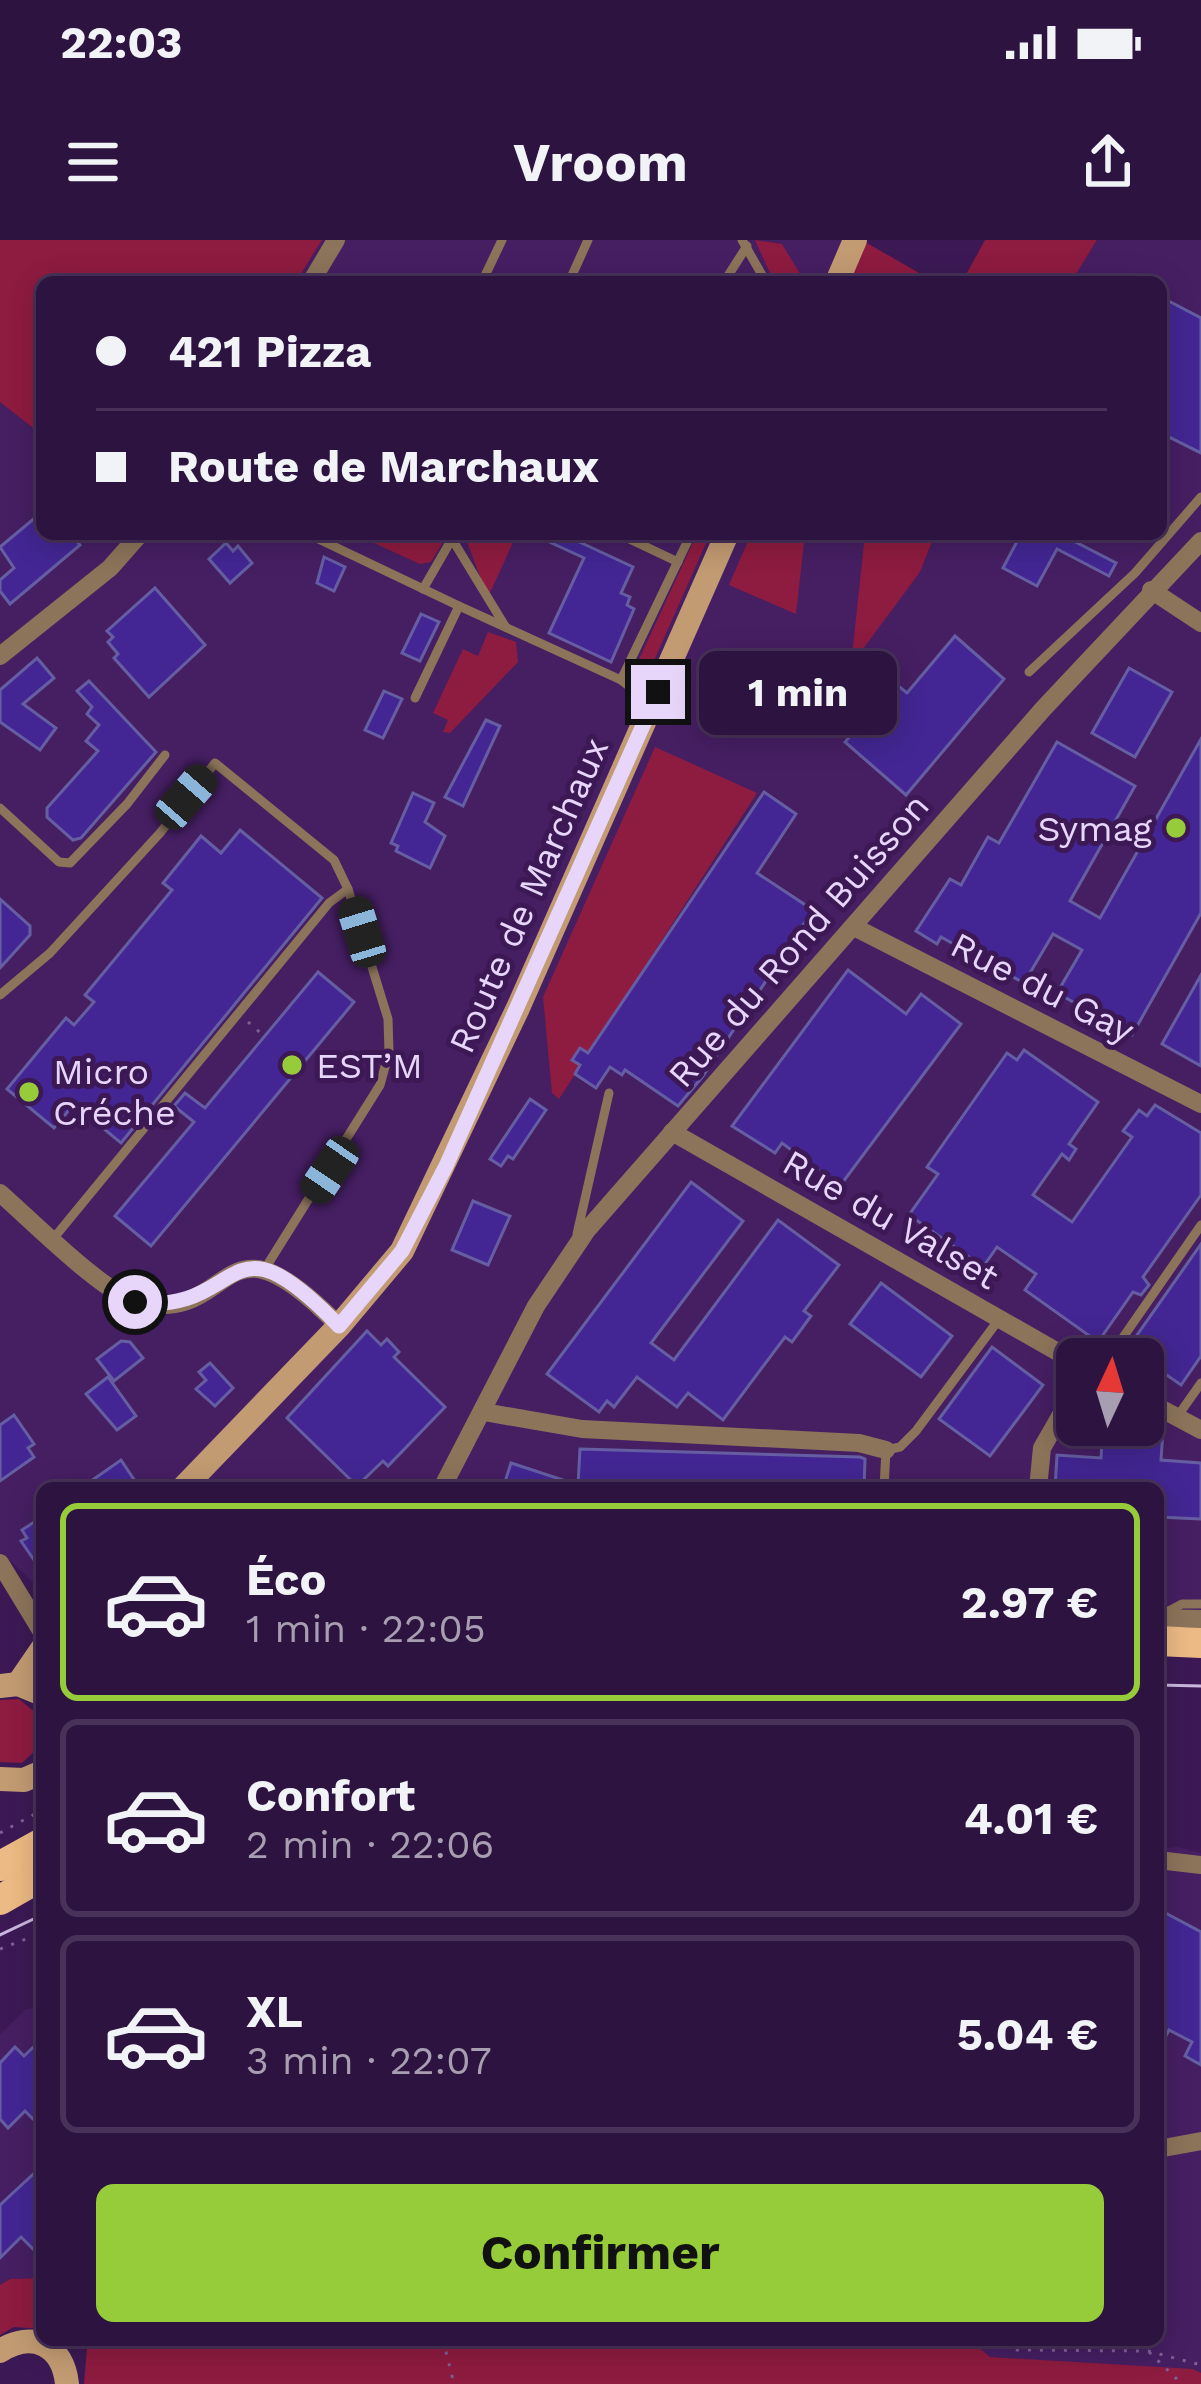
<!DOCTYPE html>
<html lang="fr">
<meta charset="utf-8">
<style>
body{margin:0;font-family:"Work Sans",sans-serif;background:#351c47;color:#f1f3f6;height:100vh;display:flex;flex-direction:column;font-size:45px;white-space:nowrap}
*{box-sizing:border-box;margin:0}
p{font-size:39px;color:#a79eb1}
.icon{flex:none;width:66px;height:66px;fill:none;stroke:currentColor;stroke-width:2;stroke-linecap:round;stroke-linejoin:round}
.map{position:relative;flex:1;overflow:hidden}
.details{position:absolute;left:36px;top:1242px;width:1128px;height:864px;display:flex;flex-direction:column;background:#2d1340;border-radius:18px;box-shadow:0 6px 30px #0003,0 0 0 3px #483259}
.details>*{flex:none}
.guide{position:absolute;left:36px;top:36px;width:1131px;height:264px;border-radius:18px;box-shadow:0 6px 30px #0003,0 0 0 3px #483259;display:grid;align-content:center;height:264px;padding:0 60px;background:#2d1340}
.needle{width:78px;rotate:4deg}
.fabs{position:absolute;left:1056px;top:1098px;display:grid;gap:24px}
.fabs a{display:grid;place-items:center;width:108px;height:108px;border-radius:18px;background:#2d1340;box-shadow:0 6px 30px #0003,0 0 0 3px #483259;font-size:60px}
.end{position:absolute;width:54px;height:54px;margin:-27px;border:15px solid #e7d5fa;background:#111;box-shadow:0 0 0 6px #111}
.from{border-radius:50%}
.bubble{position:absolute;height:84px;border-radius:18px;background:#2d1340;box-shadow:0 6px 30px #0003,0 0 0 3px #483259;font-size:39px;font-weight:700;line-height:84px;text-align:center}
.car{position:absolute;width:36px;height:72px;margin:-36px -18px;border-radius:15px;box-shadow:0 0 9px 3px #0007;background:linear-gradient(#222 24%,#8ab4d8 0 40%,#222 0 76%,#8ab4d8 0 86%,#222 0)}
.guide b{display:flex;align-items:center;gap:42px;height:114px;font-size:45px}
.guide b+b{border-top:3px solid #483259}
.guide i{width:30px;height:30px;background:#f1f3f6}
ul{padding:21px 0 0;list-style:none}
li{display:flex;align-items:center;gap:36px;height:198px;margin:0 24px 18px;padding:0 36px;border:6px solid #483259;border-radius:18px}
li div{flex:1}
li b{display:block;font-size:45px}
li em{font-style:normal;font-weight:700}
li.active{border-color:#96cc3a}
li>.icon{width:108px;height:108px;stroke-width:1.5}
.cta{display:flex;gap:24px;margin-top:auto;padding:24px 60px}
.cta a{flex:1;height:138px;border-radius:18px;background:#96cc3a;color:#111;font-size:48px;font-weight:700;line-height:138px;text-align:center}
.status{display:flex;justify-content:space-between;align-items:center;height:84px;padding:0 60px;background:#2d1340;direction:ltr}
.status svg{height:33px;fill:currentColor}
header{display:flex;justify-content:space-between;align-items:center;height:156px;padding:0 60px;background:#2d1340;font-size:54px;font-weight:700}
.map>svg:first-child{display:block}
.built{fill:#461f63;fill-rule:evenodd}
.green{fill:#8e1b40}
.building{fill:#432693;stroke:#665ea3;stroke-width:3}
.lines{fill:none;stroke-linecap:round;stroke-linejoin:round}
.path{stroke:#7d6194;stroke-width:3;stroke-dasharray:3 9;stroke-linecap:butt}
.lane{stroke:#8c745a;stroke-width:9}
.street{stroke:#8c745a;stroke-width:18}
.secondary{stroke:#c29b72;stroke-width:24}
.primary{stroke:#ecba84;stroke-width:30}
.tram{stroke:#cab6de;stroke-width:3}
.route{stroke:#e7d5fa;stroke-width:15}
.poi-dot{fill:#96cc3a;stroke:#3c1955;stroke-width:4.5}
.labels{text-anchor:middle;stroke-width:10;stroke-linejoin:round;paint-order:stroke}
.poi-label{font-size:36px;fill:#e7d5fa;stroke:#3c1955;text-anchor:start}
.street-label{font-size:36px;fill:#e7d5fa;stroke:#3c1955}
</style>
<div class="status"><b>22:03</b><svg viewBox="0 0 49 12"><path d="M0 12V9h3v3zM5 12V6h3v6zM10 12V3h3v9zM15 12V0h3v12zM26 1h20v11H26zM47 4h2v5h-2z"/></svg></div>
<header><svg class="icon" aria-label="menu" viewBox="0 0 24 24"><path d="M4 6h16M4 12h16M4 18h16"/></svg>Vroom<svg class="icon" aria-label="share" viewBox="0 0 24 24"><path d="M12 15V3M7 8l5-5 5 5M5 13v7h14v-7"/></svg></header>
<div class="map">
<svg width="1201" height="2144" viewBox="0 0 1201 2144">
<rect width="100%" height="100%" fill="#3c1955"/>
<g class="built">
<path d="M322,0H866L846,42H296Z"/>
<path d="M1097,0H1201V1382L1158,1381V1248H42V1351L2,1313L0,1327V162L42,195V294H865L852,421L920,332L935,294H1161V42H1071ZM1077,1119H1143V1185H1077Z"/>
<path d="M1177,1607L1201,1613V2133L989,2117L970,2100H1158V1609Z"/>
<path d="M42,1767V2038L10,2039L0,2045V1795L26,1769Z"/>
</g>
<g class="green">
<path d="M0,0H322L296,42H42V195L0,162Z"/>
<path d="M755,0L782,4L805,42H774Z"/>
<path d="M985,0H1097L1071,42H962Z"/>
<path d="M865,2L935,42H846Z"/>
<path d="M377,294H448L431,322L420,324L374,303Z"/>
<path d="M464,294H517L488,357Z"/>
<path d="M697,294H710L642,448L636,426Z"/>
<path d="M751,294H805L796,374L729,345Z"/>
<path d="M865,294H935L920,332L851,425Z"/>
<path d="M488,392L516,402L518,422L450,493L443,492L448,480L433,473L463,409L478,416Z"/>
<path d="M655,507L757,553L559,859L552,853L543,757Z"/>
<path d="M19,1459L42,1478V1504L22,1523L0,1522V1460Z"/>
<path d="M42,2038V2089L14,2087L0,2095V2045L10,2039Z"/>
<path d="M70,2100H970L990,2117L1193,2129L1201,2133V2144H84L87,2108Z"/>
</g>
<g class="building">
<path d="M1161,57L1201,78V213L1161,193Z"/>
<path d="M42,272V294H71L80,305L10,364L0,351V340L14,328L0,307Z"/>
<path d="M532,294H575L573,299L633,327L621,353L630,357L627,365L634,369L611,422L549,393L584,318Z"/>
<path d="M1021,294H1060L1116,323L1109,336L1057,309L1037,346L1003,328Z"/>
<path d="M226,303L233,311L238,306L252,323L230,343L209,319Z"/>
<path d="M324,317L345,327L334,351L317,343Z"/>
<path d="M155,348L205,405L149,457L114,418L118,414L108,402L113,397L107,391Z"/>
<path d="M421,374L439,382L420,421L402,413Z"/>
<path d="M955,396L1004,439L906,555L845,502L896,444L907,453Z"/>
<path d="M37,418L54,438L23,464L56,488L40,510L0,482V450Z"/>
<path d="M1129,428L1172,452L1135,517L1092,493Z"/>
<path d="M715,432L742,445L731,469L703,457Z"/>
<path d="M89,441L156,512L81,598L73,600L47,577V568L98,511L86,501L99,485L87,474L92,467L77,451Z"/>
<path d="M384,451L402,459L383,498L365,490Z"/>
<path d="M486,480L500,486L463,566L445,557Z"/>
<path d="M1201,499V673L1132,795L1057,753L1082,710L1053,694L1024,743L941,697L937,704L916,691L950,639L961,645L988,597L999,603L1057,502L1135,546L1070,661L1100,678Z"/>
<path d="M764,552L796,574L757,633L813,670L703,836L678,866L625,830L622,835L610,827L596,848L575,834L580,825L572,820L580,808L588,813Z"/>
<path d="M413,553L434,563L425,582L445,596L430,628L396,611L398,606L391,603Z"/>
<path d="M240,590L322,658L121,903L74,864L54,888L7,849L66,778L74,785L94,762L85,755L172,650L163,643L201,596L221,613Z"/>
<path d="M548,608L559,613L539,657L528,652Z"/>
<path d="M0,659L30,686V695L0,728Z"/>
<path d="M848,730L906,774L921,754L961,784L840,946L782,903L775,913L732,886Z"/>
<path d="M318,732L354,762L151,1006L115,976L194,882L174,866L185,853L205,868Z"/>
<path d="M1201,735V826L1162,804Z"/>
<path d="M1024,810L1098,862L1069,904L1076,909L1069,920L1062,914L1033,955L1072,982L1132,897L1123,891L1139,870L1147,876L1155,865L1201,893V955L1143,1037L1149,1045L1141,1055L1133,1052L1098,1102L1025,1050L1036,1034L997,1007L983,1027L909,975L938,934L927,927L1007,813L1017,820Z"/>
<path d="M530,859L546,870L513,919L508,916L501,926L490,919Z"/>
<path d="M691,942L743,981L651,1103L674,1120L778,980L839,1025L804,1071L811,1076L792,1102L785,1097L723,1180L688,1153L677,1167L637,1137L614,1167L607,1161L599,1172L547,1134Z"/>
<path d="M473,961L510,976L488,1025L452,1010Z"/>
<path d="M1201,1004V1116L1181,1145L1128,1108Z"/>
<path d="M881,1043L952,1096L921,1137L850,1084Z"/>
<path d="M367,1091L381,1105L387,1099L399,1112L394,1117L445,1167L388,1226L383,1221L357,1246L287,1178Z"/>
<path d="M121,1101L130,1102L143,1118L114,1141L97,1119Z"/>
<path d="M992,1107L1043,1145L990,1216L939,1179Z"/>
<path d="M210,1123L233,1148L215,1166L196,1149L206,1140L199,1132Z"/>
<path d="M108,1137L136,1176L117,1190L86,1154Z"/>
<path d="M14,1175L34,1204L28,1208L34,1217L0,1241V1185Z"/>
<path d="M1103,1187L1163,1191L1161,1220L1201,1223V1279L1158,1277V1248H1055L1057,1215L1101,1218Z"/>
<path d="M580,1209L860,1217L865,1219L864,1248H503L511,1223L578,1245Z"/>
<path d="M121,1220L135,1241L128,1248H81Z"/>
<path d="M42,1277V1315L34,1320L21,1301L27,1298L22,1290Z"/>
<path d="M1158,1669L1201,1692V1825L1185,1816L1192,1802L1169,1790L1158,1811Z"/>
<path d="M42,1799V1888L25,1871L8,1888L0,1879V1823L15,1807L24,1816Z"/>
<path d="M42,1926V2018L21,1997L0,2018V1965Z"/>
</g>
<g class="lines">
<g class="path">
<path d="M248,782L265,797"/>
<path d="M0,1593L42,1570"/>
<path d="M0,1709L42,1693"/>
<path d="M443,2100L454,2144"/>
<path d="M994,2100L1017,2110L1148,2111L1201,2125"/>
<path d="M77,2107L101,2100"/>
<path d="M1149,2112L1182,2144"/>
</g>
<g class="lane">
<path d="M742,0L766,42"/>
<path d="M482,42L502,0"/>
<path d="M569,42L588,0"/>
<path d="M724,42L747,6"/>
<path d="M308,294L459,366L415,458"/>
<path d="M619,294L678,322"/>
<path d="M452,299L505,386"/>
<path d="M423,349L453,297"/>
<path d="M459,366L621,440L639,454"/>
<path d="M1029,432L1135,333L1201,257"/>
<path d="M621,440L691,294"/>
<path d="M0,568L59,622L70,623L127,564L165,515"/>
<path d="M0,755L50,713L160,593L215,523L334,620L348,649L388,779L389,812L380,845L266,1027"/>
<path d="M577,994L609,853"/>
<path d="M53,999L329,663L348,649"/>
<path d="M1108,1119L1201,985"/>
<path d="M1177,1177L1201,1143"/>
<path d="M884,1248L886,1210L900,1207L916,1191L1000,1078"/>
<path d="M1161,1375L1182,1364H1201"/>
</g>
<g class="street">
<path d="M311,42L336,0"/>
<path d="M1151,350L1201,383"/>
<path d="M0,416L110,328L140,294"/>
<path d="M856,688L1201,864"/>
<path d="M672,892L1077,1123"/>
<path d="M0,953C29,978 105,1055 138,1062C239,1086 215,959 339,1086"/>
<path d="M1143,1159L1201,1190"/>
<path d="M484,1172L582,1189L859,1203L886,1210"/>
<path d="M442,1248L536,1066L587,990L1043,469L1201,301"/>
<path d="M1038,1248L1042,1208L1077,1147"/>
<path d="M0,1323L42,1392"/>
<path d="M1158,1378L1201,1379"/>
<path d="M1158,1620L1201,1625"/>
<path d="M1158,1909L1201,1901"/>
</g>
<g class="secondary">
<path d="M837,42L855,0"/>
<path d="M183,1248L339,1086L402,1011L518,768L727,294"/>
<path d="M18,1444L42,1409"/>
<path d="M0,1446L18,1444L42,1454"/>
<path d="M0,1539L24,1540L42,1532"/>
<path d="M0,2111C33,2090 63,2105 67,2144"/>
</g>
<g class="primary">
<path d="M1158,1401L1201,1403"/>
<path d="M0,1626L42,1603"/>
<path d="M0,1660L42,1636"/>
</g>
<g class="tram">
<path d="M1158,1445L1201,1446"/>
<path d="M0,1695L42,1675"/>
</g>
</g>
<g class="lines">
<path class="route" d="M135,1062C246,1076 222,964 339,1086L402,1011L446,926L658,452"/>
</g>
<g class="poi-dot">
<circle cx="1176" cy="588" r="12"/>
<circle cx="292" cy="825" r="12"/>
<circle cx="29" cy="852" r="12"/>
</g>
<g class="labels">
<g class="poi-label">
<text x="1152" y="601" text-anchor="end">Symag</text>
<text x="316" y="838">EST’M</text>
<text x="53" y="844">Micro<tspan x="53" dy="41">Créche</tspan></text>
</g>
<g class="street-label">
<text transform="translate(528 655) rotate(-66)" y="13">Route de Marchaux</text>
<text transform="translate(798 700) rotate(-49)" y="13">Rue du Rond Buisson</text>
<text transform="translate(1043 747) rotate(27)" y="13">Rue du Gay</text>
<text transform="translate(891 979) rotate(30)" y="13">Rue du Valset</text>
</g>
</g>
</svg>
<div class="fabs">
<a><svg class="needle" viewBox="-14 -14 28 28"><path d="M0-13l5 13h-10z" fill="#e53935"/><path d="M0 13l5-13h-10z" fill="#a79eb1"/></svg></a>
</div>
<i class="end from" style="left:135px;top:1062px"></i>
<i class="end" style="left:658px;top:452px"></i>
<div class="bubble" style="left:699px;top:411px;width:198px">1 min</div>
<i class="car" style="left:186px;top:557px;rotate:41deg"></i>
<i class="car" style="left:362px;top:692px;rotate:343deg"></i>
<i class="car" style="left:330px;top:930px;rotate:214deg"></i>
<div class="guide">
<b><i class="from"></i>421 Pizza</b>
<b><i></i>Route de Marchaux</b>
</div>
<section class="details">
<ul>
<li class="active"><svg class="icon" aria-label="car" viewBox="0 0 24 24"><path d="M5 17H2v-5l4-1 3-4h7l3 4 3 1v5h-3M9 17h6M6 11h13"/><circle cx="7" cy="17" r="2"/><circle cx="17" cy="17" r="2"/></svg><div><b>Éco</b><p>1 min · 22:05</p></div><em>2.97 €</em></li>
<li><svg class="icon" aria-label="car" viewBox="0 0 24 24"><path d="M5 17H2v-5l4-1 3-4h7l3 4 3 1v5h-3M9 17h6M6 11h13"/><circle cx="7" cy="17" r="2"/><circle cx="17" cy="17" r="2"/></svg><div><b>Confort</b><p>2 min · 22:06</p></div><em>4.01 €</em></li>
<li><svg class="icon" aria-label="car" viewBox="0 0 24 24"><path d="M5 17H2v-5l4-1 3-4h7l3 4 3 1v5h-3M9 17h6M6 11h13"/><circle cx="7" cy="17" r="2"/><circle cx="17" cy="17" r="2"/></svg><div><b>XL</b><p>3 min · 22:07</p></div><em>5.04 €</em></li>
</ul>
<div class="cta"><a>Confirmer</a></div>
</section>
</div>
